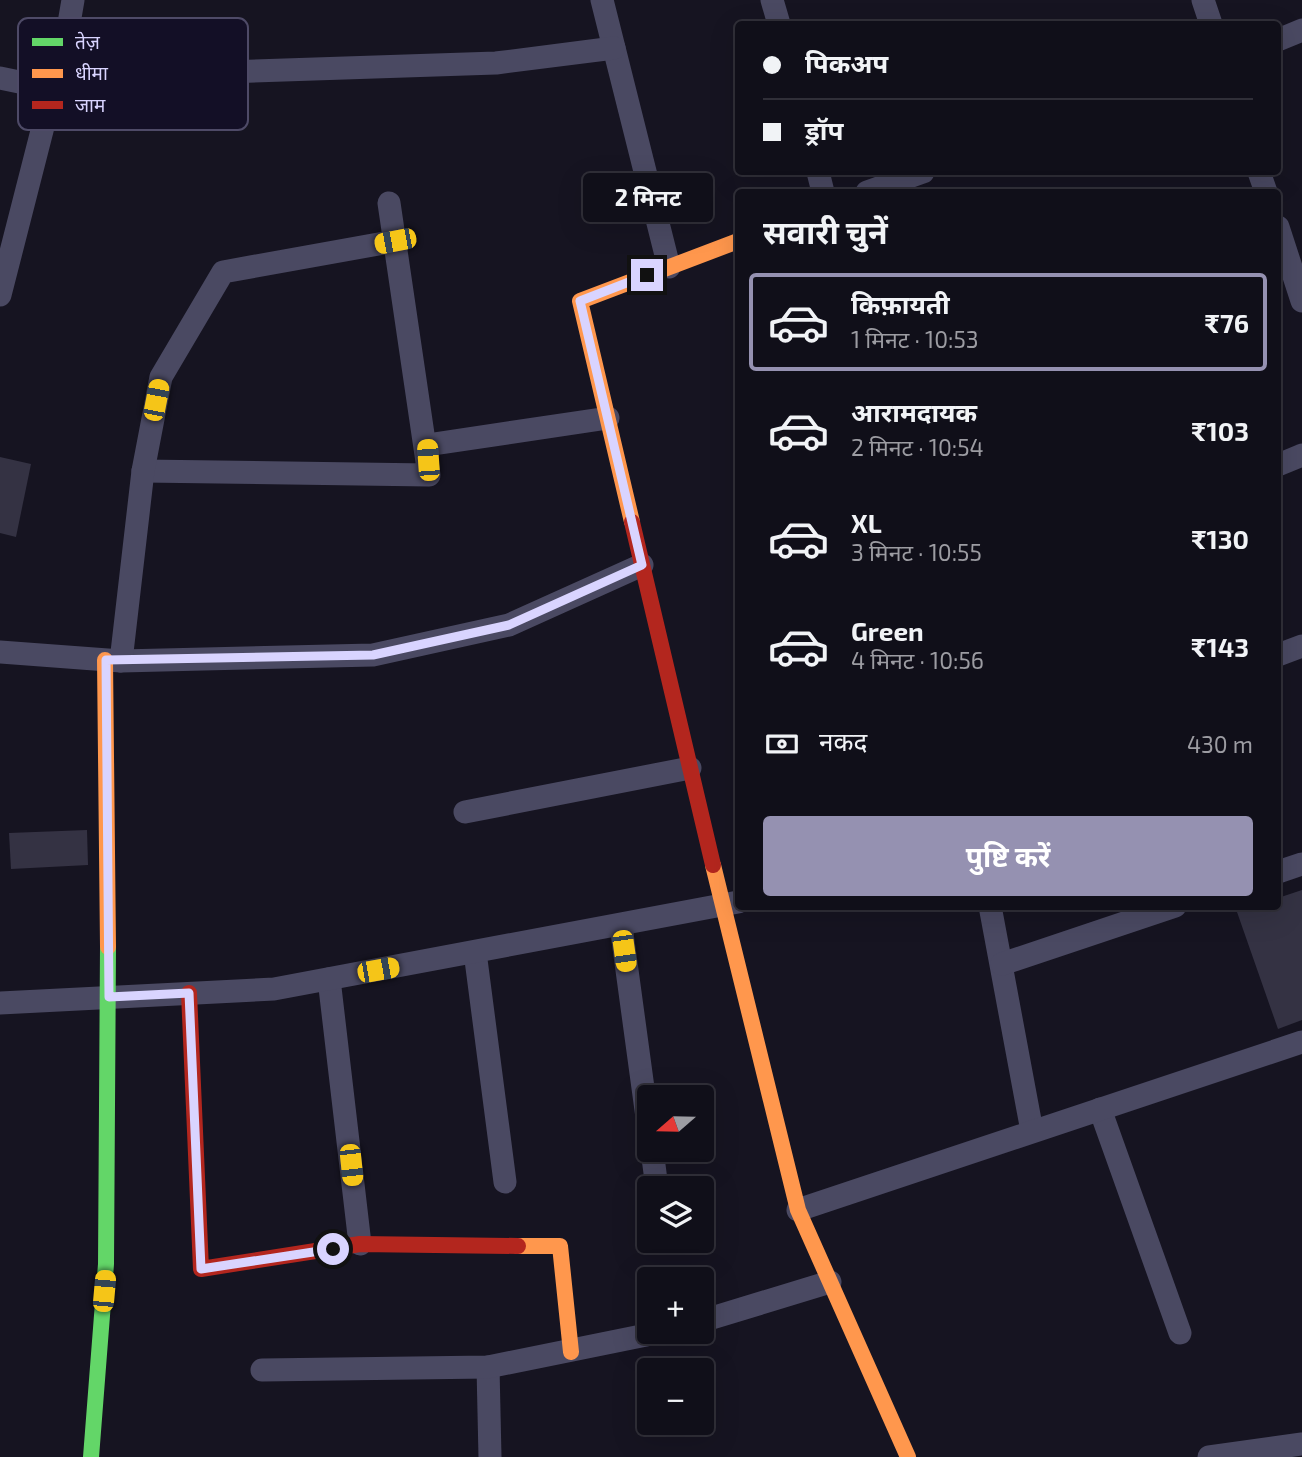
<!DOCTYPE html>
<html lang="hi">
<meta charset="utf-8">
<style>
body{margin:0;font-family:"Exo 2","Noto Sans Devanagari",sans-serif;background:#191822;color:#f1f3f6;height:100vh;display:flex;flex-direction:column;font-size:26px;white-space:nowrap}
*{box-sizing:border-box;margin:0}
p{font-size:23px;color:#9c9ca2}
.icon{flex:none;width:38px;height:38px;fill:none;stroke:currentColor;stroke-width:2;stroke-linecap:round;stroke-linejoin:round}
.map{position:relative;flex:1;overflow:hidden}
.drawer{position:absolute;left:735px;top:189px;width:546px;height:721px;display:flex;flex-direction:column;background:#100f19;border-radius:7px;box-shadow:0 7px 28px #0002,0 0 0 2px #302f38}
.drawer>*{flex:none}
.banner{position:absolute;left:735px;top:21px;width:546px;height:154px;border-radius:7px;box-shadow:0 7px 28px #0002,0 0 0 2px #302f38;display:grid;align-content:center;height:154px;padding:0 28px;background:#100f19}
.needle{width:46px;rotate:250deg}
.controls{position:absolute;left:637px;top:1085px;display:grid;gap:14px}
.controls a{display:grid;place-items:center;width:77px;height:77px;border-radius:7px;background:#100f19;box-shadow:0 7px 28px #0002,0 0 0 2px #302f38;font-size:35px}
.end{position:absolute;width:32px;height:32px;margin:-16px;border:9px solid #d9d4ff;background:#111;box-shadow:0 0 0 4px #111}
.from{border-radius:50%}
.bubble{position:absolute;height:49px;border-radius:7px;background:#100f19;box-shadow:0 7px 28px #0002,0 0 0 2px #302f38;font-size:23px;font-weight:700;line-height:49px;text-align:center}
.car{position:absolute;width:21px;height:42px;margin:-21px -10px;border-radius:9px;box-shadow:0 0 5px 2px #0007;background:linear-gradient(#f5c518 24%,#345 0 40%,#f5c518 0 76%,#345 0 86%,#f5c518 0)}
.banner b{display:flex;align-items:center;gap:24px;height:66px;font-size:26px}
.banner b+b{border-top:2px solid #302f38}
.banner i{width:18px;height:18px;background:#f1f3f6}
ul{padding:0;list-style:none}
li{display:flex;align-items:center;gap:21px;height:98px;margin:0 14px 10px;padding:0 14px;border:4px solid transparent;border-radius:7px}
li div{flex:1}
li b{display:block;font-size:26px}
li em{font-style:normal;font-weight:700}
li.on{border-color:#9591b1}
li>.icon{width:63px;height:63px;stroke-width:1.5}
h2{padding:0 28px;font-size:32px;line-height:84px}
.pay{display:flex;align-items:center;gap:18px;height:77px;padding:0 28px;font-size:26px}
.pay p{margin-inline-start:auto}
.action{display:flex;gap:14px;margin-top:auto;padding:14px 28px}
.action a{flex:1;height:80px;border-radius:7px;background:#9591b1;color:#fff;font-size:28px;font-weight:700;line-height:80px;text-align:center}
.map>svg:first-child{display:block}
.building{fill:#343243}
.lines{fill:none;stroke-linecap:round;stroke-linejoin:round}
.street{stroke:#4a4962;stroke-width:23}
.fast{stroke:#63d668;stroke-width:16}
.slow{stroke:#ff974d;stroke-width:16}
.jam{stroke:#b3261e;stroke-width:16}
.route{stroke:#d9d4ff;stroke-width:9}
.key{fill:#130f26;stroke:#4e4a67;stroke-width:2}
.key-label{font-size:19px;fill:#d9d4ff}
</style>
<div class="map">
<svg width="1302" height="1457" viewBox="0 0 1302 1457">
<rect width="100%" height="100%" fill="#161421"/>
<g class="building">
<path d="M0,457L31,464L16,537L0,533Z"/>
<path d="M87,830L88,865L11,869L9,833Z"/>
<path d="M1302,890V1020L1278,1029L1237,912L1254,906H1278V898Z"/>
</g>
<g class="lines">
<g class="street">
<path d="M602,0L669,267"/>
<path d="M772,0L779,24"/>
<path d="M1203,0L1211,24"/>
<path d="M1278,40L1302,30"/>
<path d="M225,72L496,63L614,48"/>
<path d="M0,78L53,89"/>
<path d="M818,172L823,192"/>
<path d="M1259,172L1266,192"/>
<path d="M867,192L923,172"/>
<path d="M1278,227L1302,301"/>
<path d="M0,295L68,29L73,0"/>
<path d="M427,445L608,418"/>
<path d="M1278,465L1302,455"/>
<path d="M143,471L429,475L389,203"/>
<path d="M0,652L121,661L373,655L509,625L642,565"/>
<path d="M1278,655L1302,646"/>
<path d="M121,661L143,471L161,377L223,272L395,241"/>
<path d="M465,812L690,768"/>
<path d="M1278,872L1302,864"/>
<path d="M990,906L1032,1131"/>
<path d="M621,926L649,1132"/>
<path d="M475,952L505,1182"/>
<path d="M1002,964L1175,906"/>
<path d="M329,979L360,1244"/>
<path d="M0,1003L274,989L738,902"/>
<path d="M1100,1109L1180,1333"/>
<path d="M652,1150L657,1188"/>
<path d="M798,1210L1302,1042"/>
<path d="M702,1321L830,1282"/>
<path d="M488,1367L490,1457"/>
<path d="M262,1370L488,1367L661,1332"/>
<path d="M1209,1457L1302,1444"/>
</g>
<path class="fast" d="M91,1457L106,1264L108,947"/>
<g class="slow">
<path d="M632,522L580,301L738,241"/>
<path d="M105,660L108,947"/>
<path d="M713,865L798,1210L908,1457"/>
<path d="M518,1246H560L571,1352"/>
</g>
<g class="jam">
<path d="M632,522L713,865"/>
<path d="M189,993L201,1269L360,1244L518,1246"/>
</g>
</g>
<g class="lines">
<path class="route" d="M333,1249L201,1269L189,993L109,997L106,660L373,655L509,625L642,565L580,301L647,275"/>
</g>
<rect x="18" y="18" width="230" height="112" rx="10" class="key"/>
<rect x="32" y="38" width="31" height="8" fill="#63d668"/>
<rect x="32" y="69" width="31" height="9" fill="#ff974d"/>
<rect x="32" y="101" width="31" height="8" fill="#b3261e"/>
<g class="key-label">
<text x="75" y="49">तेज़</text>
<text x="75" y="80">धीमा</text>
<text x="75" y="112">जाम</text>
</g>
</svg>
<div class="controls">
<a><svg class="needle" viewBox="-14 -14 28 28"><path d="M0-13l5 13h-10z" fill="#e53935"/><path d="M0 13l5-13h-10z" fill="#9c9ca2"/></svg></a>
<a><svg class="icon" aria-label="layers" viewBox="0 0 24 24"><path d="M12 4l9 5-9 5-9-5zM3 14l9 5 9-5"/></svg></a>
<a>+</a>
<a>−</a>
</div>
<i class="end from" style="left:333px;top:1249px"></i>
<i class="end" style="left:647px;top:275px"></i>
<div class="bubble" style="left:583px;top:173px;width:130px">2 मिनट</div>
<i class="car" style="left:395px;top:241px;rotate:259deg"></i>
<i class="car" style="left:156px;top:400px;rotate:11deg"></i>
<i class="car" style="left:428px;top:460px;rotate:356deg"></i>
<i class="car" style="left:624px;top:951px;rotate:172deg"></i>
<i class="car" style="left:378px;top:970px;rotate:80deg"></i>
<i class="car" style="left:351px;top:1165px;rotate:174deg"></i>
<i class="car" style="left:104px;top:1291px;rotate:5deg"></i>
<div class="banner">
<b><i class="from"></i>पिकअप</b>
<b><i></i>ड्रॉप</b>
</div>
<section class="drawer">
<h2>सवारी चुनें</h2>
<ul>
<li class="on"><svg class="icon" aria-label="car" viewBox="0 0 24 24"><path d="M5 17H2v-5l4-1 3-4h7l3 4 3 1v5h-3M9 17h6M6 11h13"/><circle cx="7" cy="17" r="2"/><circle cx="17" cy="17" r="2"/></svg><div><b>किफ़ायती</b><p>1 मिनट · 10:53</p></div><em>₹76</em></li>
<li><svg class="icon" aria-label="car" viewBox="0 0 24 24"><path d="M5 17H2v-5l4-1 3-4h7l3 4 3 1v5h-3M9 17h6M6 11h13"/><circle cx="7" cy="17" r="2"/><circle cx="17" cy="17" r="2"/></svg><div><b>आरामदायक</b><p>2 मिनट · 10:54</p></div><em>₹103</em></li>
<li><svg class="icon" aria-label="car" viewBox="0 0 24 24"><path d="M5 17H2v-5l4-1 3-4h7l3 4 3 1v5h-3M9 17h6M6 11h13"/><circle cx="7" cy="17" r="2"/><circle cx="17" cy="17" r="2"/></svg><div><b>XL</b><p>3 मिनट · 10:55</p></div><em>₹130</em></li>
<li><svg class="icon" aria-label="car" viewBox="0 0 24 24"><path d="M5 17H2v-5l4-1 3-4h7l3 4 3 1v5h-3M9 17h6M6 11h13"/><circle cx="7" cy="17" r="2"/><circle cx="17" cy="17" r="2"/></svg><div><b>Green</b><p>4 मिनट · 10:56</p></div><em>₹143</em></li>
</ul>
<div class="pay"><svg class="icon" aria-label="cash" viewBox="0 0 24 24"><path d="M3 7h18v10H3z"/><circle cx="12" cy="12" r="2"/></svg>नकद<p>430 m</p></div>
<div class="action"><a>पुष्टि करें</a></div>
</section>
</div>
